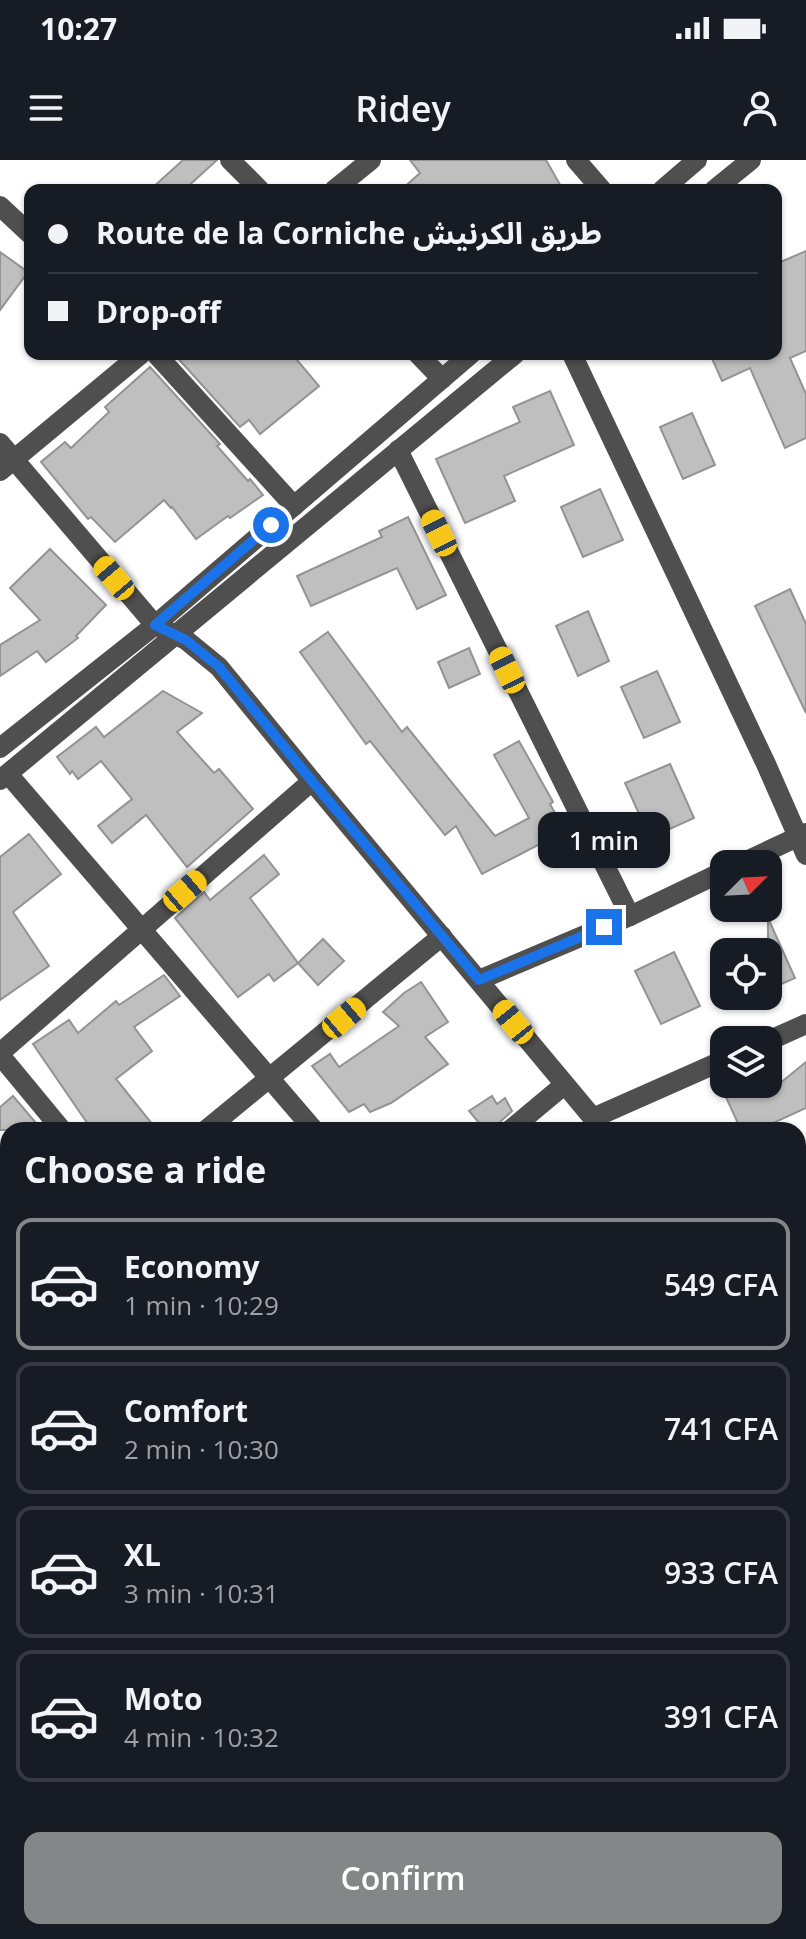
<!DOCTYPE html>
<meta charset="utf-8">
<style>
body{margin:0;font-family:"Open Sans","Noto Sans Arabic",sans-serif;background:#242831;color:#f1f3f6;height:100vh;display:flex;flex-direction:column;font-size:30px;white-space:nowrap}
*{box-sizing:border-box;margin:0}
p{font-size:26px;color:#9ea1a6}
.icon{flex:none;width:44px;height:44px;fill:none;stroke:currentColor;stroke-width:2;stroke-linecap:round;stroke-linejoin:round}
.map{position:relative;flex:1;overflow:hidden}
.panel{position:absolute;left:0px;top:962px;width:806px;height:818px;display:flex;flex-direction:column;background:#171b24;border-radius:24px 24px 0 0;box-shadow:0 2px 6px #0004}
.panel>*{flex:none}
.guide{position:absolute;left:24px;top:24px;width:758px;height:176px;border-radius:16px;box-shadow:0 2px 6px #0004;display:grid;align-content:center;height:176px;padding:0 24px;background:#171b24}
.needle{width:52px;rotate:66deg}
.buttons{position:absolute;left:710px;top:690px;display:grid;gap:16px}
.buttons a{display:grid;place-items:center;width:72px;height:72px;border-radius:16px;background:#171b24;box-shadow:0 2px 6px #0004;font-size:40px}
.end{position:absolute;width:36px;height:36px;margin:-18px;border:10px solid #1a73e8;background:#fff;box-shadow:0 0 0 4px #fff}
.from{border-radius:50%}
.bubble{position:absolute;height:56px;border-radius:16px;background:#171b24;box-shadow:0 2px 6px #0004;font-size:26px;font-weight:600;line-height:56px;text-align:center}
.car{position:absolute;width:24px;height:48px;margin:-24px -12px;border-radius:10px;box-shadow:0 0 6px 2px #0007;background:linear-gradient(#f5c518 24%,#345 0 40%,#f5c518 0 76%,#345 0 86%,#f5c518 0)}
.guide b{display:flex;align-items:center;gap:28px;height:76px;font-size:30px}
.guide b+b{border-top:2px solid #363941}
.guide i{width:20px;height:20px;background:#f1f3f6}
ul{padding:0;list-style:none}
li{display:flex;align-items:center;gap:24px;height:132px;margin:0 16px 12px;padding:0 8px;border:4px solid #363941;border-radius:16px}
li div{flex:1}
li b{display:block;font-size:30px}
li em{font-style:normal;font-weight:600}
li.active{border-color:#858687}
li>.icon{width:72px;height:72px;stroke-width:1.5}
h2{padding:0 24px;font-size:36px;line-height:96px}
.cta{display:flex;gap:16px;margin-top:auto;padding:16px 24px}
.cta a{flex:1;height:92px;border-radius:16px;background:#858687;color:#fff;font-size:32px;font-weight:600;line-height:92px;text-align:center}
.status{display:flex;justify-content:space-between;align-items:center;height:56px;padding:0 40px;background:#171b24;direction:ltr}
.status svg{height:22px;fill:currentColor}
header{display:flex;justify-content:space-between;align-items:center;height:104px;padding:0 24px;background:#171b24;font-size:36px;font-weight:600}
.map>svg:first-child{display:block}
.building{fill:#bfbfbf;stroke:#939393;stroke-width:2}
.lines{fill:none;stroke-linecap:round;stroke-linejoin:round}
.minor{stroke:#4f4f4f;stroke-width:20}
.route{stroke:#1a73e8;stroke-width:10}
</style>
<div class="status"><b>10:27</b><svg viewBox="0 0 49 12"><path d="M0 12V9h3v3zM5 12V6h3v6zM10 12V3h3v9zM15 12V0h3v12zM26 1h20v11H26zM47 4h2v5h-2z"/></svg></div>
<header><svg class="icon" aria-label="menu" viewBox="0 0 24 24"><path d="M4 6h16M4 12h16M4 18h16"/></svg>Ridey<svg class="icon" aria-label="person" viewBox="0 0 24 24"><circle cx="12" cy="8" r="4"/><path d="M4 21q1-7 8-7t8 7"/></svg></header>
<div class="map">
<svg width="806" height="1779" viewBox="0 0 806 1779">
<rect width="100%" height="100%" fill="#fff"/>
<g class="building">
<path d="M183,0H217L184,30H150Z"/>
<path d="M410,0H546L563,30H401L420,13Z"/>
<path d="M806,91V191L790,198L806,234V278L785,288L750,208L722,221L710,194H776V104Z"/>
<path d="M0,92L28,112L0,150Z"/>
<path d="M174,194H292L319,226L260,274L249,260L240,267Z"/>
<path d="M150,207L220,284L217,286L248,321L250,319L263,335L230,358L228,356L196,379L172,347L171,348L164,340L115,382L91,357L88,359L41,302L65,282L71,288L109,252L105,247Z"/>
<path d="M550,231L574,285L504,316L515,341L465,363L436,299L520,262L513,247Z"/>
<path d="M692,253L715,305L683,319L660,267Z"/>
<path d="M600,329L623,380L583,397L561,347Z"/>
<path d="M408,357L446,435L417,449L397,408L311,446L297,416L382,377L379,371Z"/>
<path d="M50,389L106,445L76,476L78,478L46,502L37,491L0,516V485L40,460L10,428Z"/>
<path d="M790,429L806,464V553L755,446Z"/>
<path d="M588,451L609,501L578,516L556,466Z"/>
<path d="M328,472L402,572L407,567L495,676L529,658L494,595L519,581L553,642L550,644L565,671L482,714L456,666L445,675L370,581L366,584L300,492Z"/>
<path d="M469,488L480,514L449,528L438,502Z"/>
<path d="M657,511L680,562L644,578L621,527Z"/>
<path d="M163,531L202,553L177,572L214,613L219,609L253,649L187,707L146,655L112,683L98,666L132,639L101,601L78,619L72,611L70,614L57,597L96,567L104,577Z"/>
<path d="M670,604L694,658L650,678L625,623Z"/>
<path d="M29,674L61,714L13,752L49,806L0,840V697Z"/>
<path d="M264,695L279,714L250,738L298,803L274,821L269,814L238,837L175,758L204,732L210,740Z"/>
<path d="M768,758L795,818L768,830Z"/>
<path d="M323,779L344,801L318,825L298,803Z"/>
<path d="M674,792L700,846L661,864L635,811Z"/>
<path d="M164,815L180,836L134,867L152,891L116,919L157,970H92L33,884L69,860L78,873L116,841L119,845Z"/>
<path d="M421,822L448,862L425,877L448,904L391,943L370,952L364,944L349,952L312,906L330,894L339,907L399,866L383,852L404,833Z"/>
<path d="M806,902V948L758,970H741L720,924H779Z"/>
<path d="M13,936L42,970H0V947Z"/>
<path d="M492,936L497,944L505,938L512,951L501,961L497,970H485L469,951Z"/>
</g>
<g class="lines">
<g class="minor">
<path d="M230,0L260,30"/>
<path d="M576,0L602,30"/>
<path d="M334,30L371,0"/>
<path d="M662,30L697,0"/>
<path d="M714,30L751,0"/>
<path d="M0,46L30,74"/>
<path d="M156,194L294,346"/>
<path d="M418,194L442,219"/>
<path d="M572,194L766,604L806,695"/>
<path d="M0,283L155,465L186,480L219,507L312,621L603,970"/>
<path d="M398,290L630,756"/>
<path d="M0,311L141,194"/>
<path d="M0,588L155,465L471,194"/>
<path d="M8,614L314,970"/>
<path d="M0,620L515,194"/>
<path d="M740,704L806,673"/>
<path d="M479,820L630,756L724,711"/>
<path d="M768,881L806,864"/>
<path d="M0,893L312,621"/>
<path d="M0,895L62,970"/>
<path d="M593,958L724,900"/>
<path d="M206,970L442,776"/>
<path d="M510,970L564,925"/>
<path d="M0,1141L8,1134"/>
<path d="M0,1203L8,1214"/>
<path d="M798,1207L806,1217"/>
<path d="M806,1227C798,1238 796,1250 806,1261"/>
<path d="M0,1313L8,1312"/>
<path d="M0,1521L8,1519"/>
<path d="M798,1626L806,1624"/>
<path d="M129,1772L130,1779"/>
<path d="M349,1772L351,1779"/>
<path d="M579,1772L580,1779"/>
<path d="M156,1779L183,1772"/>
</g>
</g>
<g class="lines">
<path class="route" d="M271,365L155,465L186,480L219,507L312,621L479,820L604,767"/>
</g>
</svg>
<div class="buttons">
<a><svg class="needle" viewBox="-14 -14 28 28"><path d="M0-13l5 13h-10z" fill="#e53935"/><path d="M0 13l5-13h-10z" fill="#9ea1a6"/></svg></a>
<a><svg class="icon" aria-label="locate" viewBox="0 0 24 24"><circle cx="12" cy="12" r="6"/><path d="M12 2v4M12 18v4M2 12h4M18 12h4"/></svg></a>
<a><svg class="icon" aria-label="layers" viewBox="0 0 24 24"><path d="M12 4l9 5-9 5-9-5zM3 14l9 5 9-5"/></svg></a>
</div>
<i class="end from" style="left:271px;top:365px"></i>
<i class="end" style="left:604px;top:767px"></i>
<div class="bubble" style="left:538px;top:652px;width:132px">1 min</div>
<i class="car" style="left:439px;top:373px;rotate:334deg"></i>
<i class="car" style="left:114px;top:418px;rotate:320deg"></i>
<i class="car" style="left:507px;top:510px;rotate:334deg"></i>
<i class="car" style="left:185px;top:731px;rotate:49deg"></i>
<i class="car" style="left:344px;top:858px;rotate:50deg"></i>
<i class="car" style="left:513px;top:862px;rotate:321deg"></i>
<div class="guide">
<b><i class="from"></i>Route de la Corniche طريق الكرنيش</b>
<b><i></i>Drop-off</b>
</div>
<section class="panel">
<h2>Choose a ride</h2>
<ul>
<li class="active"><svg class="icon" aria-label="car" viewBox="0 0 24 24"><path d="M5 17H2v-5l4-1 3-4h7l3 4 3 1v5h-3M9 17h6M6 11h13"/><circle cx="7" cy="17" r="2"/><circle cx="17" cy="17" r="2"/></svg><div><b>Economy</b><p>1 min · 10:29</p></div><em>549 CFA</em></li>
<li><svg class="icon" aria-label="car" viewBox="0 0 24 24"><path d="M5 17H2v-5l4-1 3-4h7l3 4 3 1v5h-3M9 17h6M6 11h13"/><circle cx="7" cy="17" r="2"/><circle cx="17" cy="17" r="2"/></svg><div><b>Comfort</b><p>2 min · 10:30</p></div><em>741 CFA</em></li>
<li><svg class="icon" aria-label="car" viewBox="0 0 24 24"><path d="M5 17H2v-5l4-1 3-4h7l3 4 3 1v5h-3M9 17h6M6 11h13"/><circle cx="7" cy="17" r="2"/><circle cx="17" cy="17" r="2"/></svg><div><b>XL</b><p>3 min · 10:31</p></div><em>933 CFA</em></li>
<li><svg class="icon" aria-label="car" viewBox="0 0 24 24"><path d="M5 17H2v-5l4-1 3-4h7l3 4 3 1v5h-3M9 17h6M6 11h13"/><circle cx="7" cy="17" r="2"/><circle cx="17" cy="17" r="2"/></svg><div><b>Moto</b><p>4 min · 10:32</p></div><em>391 CFA</em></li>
</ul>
<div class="cta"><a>Confirm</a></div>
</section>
</div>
